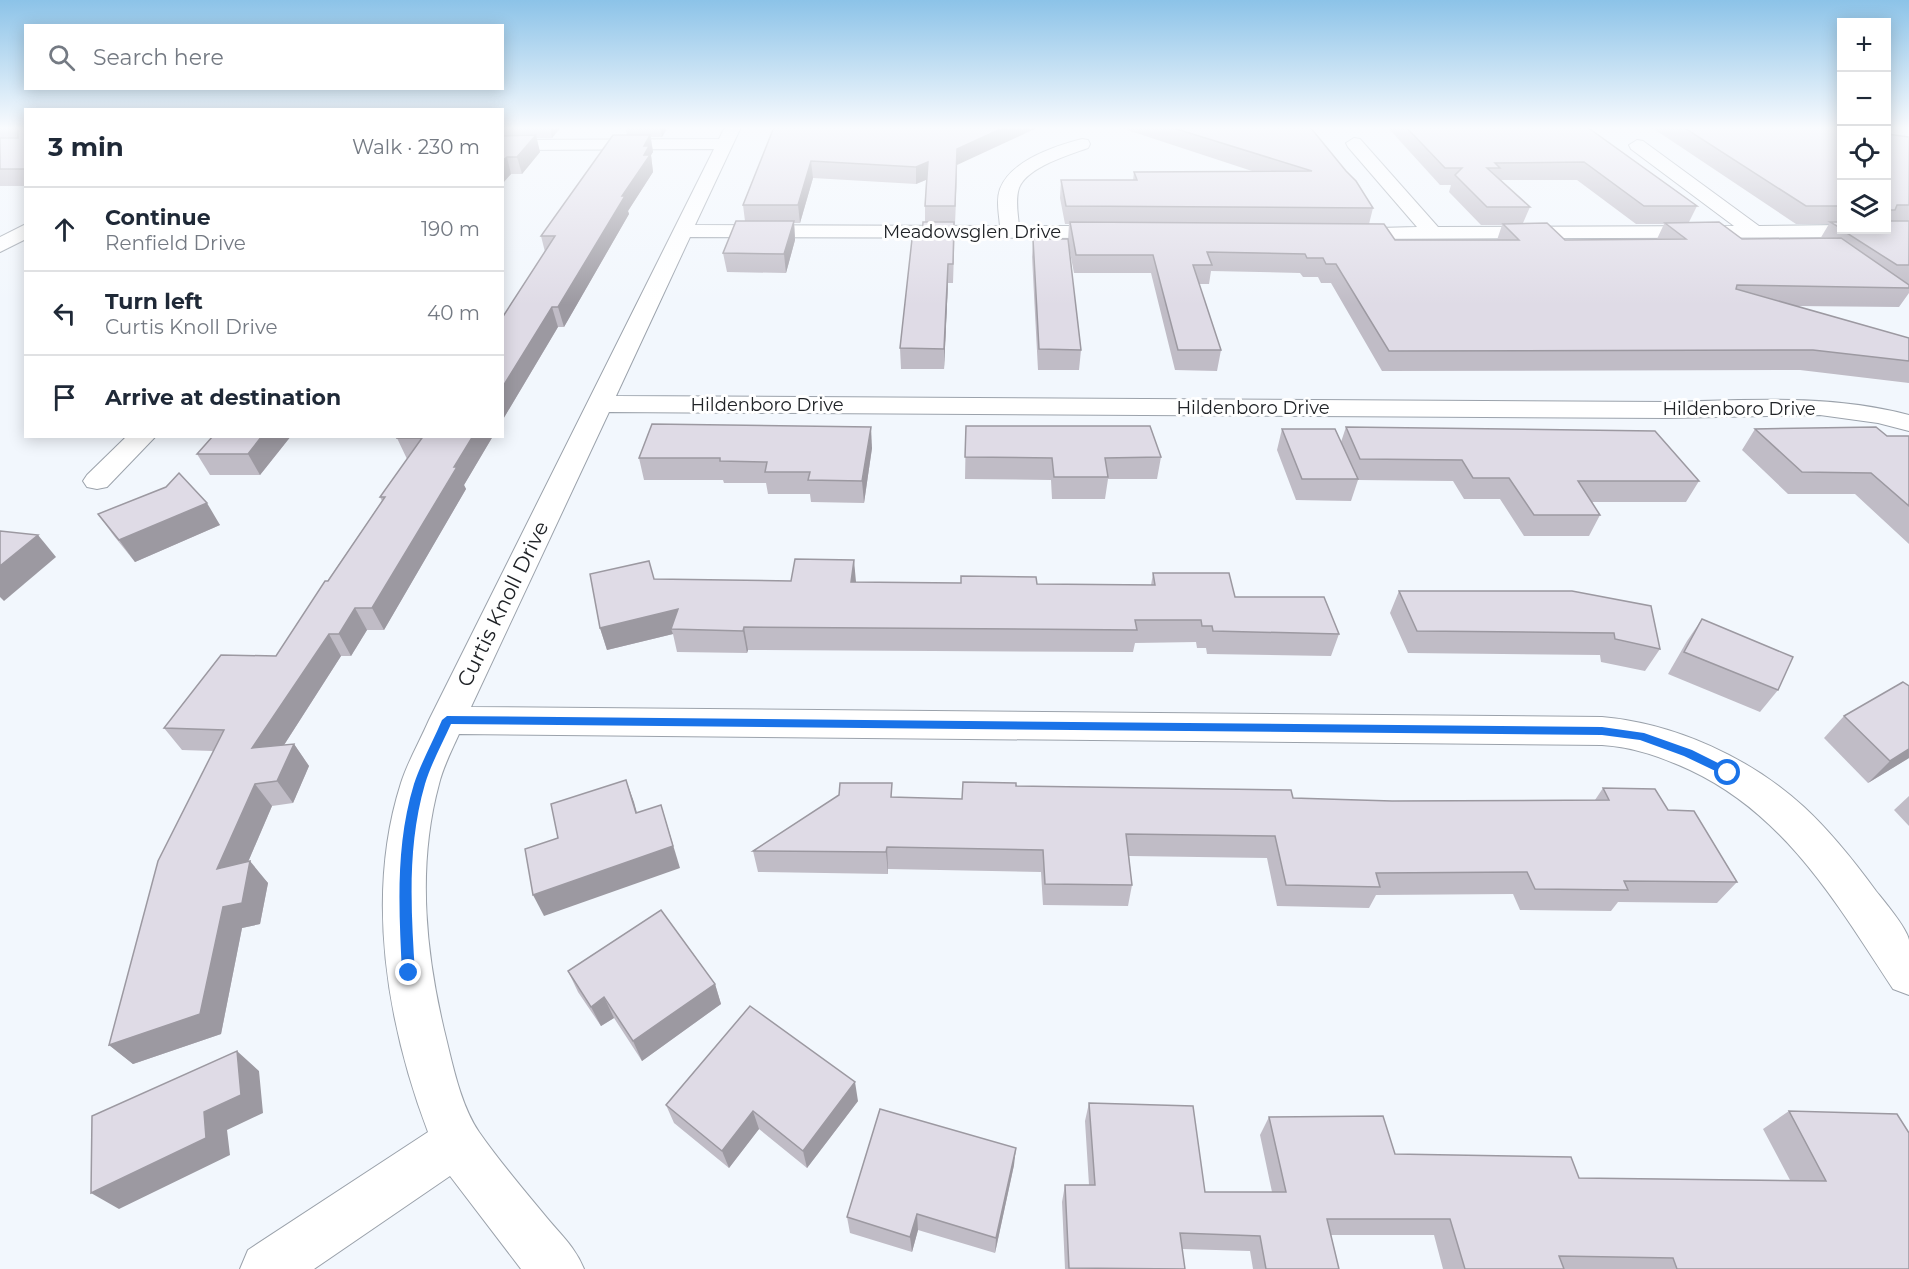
<!DOCTYPE html>
<meta charset="utf-8">
<style>
:root{--surface:#fff;--page:#f6f6f7;--text:#1f2937;--muted:#747a83;--line:#e0e1e3}
body{margin:0;font-family:Montserrat,sans-serif;background:var(--page);color:var(--text)}
.controls{position:absolute;right:18px;top:18px;display:grid;overflow:hidden;border-radius:0px;box-shadow:0 3px 15px #0003}
.controls button{width:54px;height:54px;display:grid;place-items:center;padding:0;border:0;border-bottom:2px solid var(--line);background:var(--surface);color:var(--text);font:30px sans-serif}
.stop{position:absolute;width:18px;height:18px;margin:-14px;border:4px solid #1a73e8;border-radius:50%;background:#fff}
.stop.end{background:#1a73e8;border-color:#fff;box-shadow:0 2px 6px #0008}
.list{margin:0;padding:0;list-style:none}
h2{display:flex;justify-content:space-between;align-items:center;height:78px;margin:0;padding:0 24px;font-size:26px}
h2 small{font-size:20px;font-weight:400;color:var(--muted)}
.list li{display:grid;grid-template-columns:39px 1fr auto;gap:18px;align-items:center;box-sizing:border-box;height:84px;padding:0 24px;border-top:2px solid var(--line)}
.list b{display:block;font-size:22px;white-space:nowrap}
.list p{margin:0;font-size:20px;white-space:nowrap;color:var(--muted)}
.list em{font-size:20px;font-style:normal;color:var(--muted)}
.icon{flex:none;width:33px;height:33px;fill:none;stroke:currentColor;stroke-width:2;stroke-linecap:round;stroke-linejoin:round}
.map{position:relative;flex:none;width:1909px;height:1269px;overflow:hidden}
.search{position:absolute;background:var(--surface);box-shadow:0 3px 15px #0003;left:24px;top:24px;width:480px;height:66px;display:flex;align-items:center;gap:15px;box-sizing:border-box;padding:0 21px;border-radius:0px;color:var(--muted);font-size:22px}
.panel{position:absolute;background:var(--surface);box-shadow:0 3px 15px #0003;left:24px;top:108px;width:480px;height:330px;border-radius:0px}
.map>svg:first-child{display:block}
</style>
<div class="map">
<svg width="1909" height="1269" viewBox="0 0 1909 1269">
<rect width="100%" height="100%" fill="#f2f7fd"/>
<g fill="none" stroke-linecap="round" stroke-linejoin="round">
<defs>
<g id="minor">
<path d="M 725,127 L 741,127 L 695,225 L 1000,226 C 999,214 996,200 1000,189 C 1011,160 1055,146 1082,139 L 1088,140 L 1090,144 L 1088,148 C 1069,155 1027,167 1019,188 C 1015,200 1018,214 1019,226 L 1114,226 L 1121,228 L 1124,232 L 1121,236 L 1114,238 L 690,237 L 616,396 L 1668,402 C 1749,400 1829,394 1909,415 L 1909,431 L 1878,423 L 1820,415 L 1668,418 L 609,412 L 471,707 L 1602,717 C 1674,723 1751,758 1804,807 C 1831,832 1854,861 1876,891 C 1884,901 1907,928 1909,940 C 1909,957 1909,977 1909,995 L 1893,989 C 1837,904 1786,815 1690,770 C 1661,757 1634,747 1602,745 L 459,734 C 452,750 443,767 439,784 C 416,869 426,958 447,1042 C 454,1071 462,1107 479,1132 C 499,1161 524,1190 547,1218 C 562,1236 575,1247 584,1269 L 521,1269 L 450,1176 L 314,1269 L 240,1269 L 248,1250 L 428,1132 C 387,1024 365,895 401,783 C 408,761 420,741 429,720 L 714,149 L 502,150 L 502,140 L 719,139 Z"/>
<path d="M 1354,138 L 1360,139 L 1438,227 L 1734,226 L 1631,149 L 1629,145 L 1637,140 L 1643,141 L 1759,226 L 1842,225 L 1842,230 L 1886,230 L 1886,225 L 1909,225 L 1909,237 L 1345,239 L 1338,237 L 1335,233 L 1338,229 L 1417,227 L 1348,147 L 1346,143 Z"/>
<path d="M 26,224 L 26,239 L 0,252 L 0,237 Z"/>
<path d="M 127,436 L 156,436 L 107,487 L 97,489 L 87,487 L 83,481 L 87,475 Z"/>
</g>
</defs>
<use href="#minor" stroke="#9ba2ab" stroke-width="2"/>
<use href="#minor" fill="#fff" fill-rule="evenodd"/>
</g>
<g fill="#c0bcc6" fill-rule="evenodd">
<rect x="0" y="127" width="26" height="59"/>
<path d="M 502,127 L 561,127 L 552,138 L 536,138 L 540,152 L 522,174 L 511,174 L 502,184 Z"/>
<path d="M 625,127 L 668,127 L 662,137 L 651,137 L 653,152 L 651,155 L 653,172 L 628,211 L 629,214 L 564,327 L 558,327 L 502,421 L 502,318 L 545,252 L 541,236 L 627,135 Z"/>
<path d="M 774,127 L 957,165 L 953,283 L 948,283 L 944,369 L 901,369 L 900,348 L 925,222 L 925,206 L 926,180 L 916,184 L 813,178 L 800,223 L 794,223 L 795,240 L 786,273 L 727,272 L 723,253 L 745,221 L 743,205 Z"/>
<path d="M 1118,127 L 1310,127 L 1373,208 L 1369,224 L 1395,240 L 1497,240 L 1502,225 L 1481,225 L 1449,192 L 1451,185 L 1440,185 L 1390,130 L 1390,127 L 1587,127 L 1697,206 L 1689,222 L 1742,239 L 1820,239 L 1829,224 L 1796,224 L 1651,127 L 1842,127 L 1842,230 L 1887,230 L 1887,134 L 1909,137 L 1909,284 L 1907,284 L 1909,285 L 1909,293 L 1899,307 L 1795,306 L 1909,338 L 1909,383 L 1800,370 L 1382,371 L 1331,283 L 1321,283 L 1318,277 L 1303,277 L 1300,273 L 1211,271 L 1209,284 L 1199,284 L 1221,350 L 1217,371 L 1175,370 L 1151,273 L 1074,273 L 1068,242 L 1081,350 L 1079,370 L 1038,370 L 1032,257 L 1033,239 L 1068,240 L 1069,224 L 1065,224 L 1060,198 L 1061,180 L 1133,180 L 1134,172 L 1255,172 ZM 1500,180 L 1577,180 L 1636,224 L 1664,224 L 1657,239 L 1565,240 L 1523,223 L 1530,207 Z"/>
<path d="M 966,426 L 1161,457 L 1157,479 L 1108,479 L 1105,499 L 1052,499 L 1051,480 L 965,479 Z"/>
<path d="M 1346,427 L 1699,481 L 1686,502 L 1592,502 L 1600,515 L 1589,536 L 1524,536 L 1500,499 L 1464,499 L 1453,481 L 1358,480 L 1351,501 L 1296,500 L 1277,450 L 1282,429 L 1341,442 Z"/>
<path d="M 1755,429 L 1887,436 L 1909,436 L 1909,544 L 1855,494 L 1788,494 L 1742,450 Z"/>
<path d="M 291,436 L 260,475 L 210,475 L 197,454 Z"/>
<path d="M 493,436 L 464,485 L 466,489 L 384,630 L 367,630 L 351,656 L 341,656 L 284,745 L 294,744 L 309,766 L 293,803 L 272,806 L 248,862 L 268,883 L 260,924 L 242,928 L 221,1034 L 133,1064 L 109,1045 L 213,751 L 182,750 L 164,728 L 276,656 L 382,501 L 380,497 L 407,459 L 397,438 Z"/>
<path d="M 872,448 L 864,503 L 811,502 L 810,494 L 768,494 L 766,483 L 724,483 L 723,480 L 644,480 L 639,458 Z"/>
<path d="M 166,487 L 220,525 L 135,562 L 114,536 L 98,514 Z"/>
<path d="M 1153,573 L 1235,597 L 1339,634 L 1331,656 L 1207,654 L 1206,648 L 1197,648 L 1196,642 L 1135,643 L 1133,652 L 748,650 L 747,653 L 677,652 L 673,634 L 607,650 L 600,628 L 654,579 L 856,582 L 1151,585 Z"/>
<path d="M 1399,591 L 1572,591 L 1660,649 L 1645,671 L 1601,662 L 1600,655 L 1408,653 L 1390,613 Z"/>
<path d="M 1702,619 L 1778,690 L 1760,712 L 1668,674 L 1687,641 Z"/>
<path d="M 1909,686 L 1909,758 L 1868,783 L 1824,738 L 1844,716 Z"/>
<path d="M 1016,786 L 1293,798 L 1392,801 L 1595,800 L 1603,788 L 1668,810 L 1737,882 L 1717,903 L 1618,902 L 1611,911 L 1520,910 L 1513,894 L 1376,895 L 1369,908 L 1277,906 L 1267,858 L 1129,856 L 1132,885 L 1128,906 L 1043,905 L 1041,872 L 888,869 L 888,874 L 758,872 L 753,851 L 893,797 L 962,799 Z"/>
<path d="M 1909,796 L 1909,826 L 1894,810 Z"/>
<path d="M 568,971 L 715,984 L 721,1004 L 642,1061 L 614,1018 L 601,1026 L 578,992 Z"/>
<path d="M 858,1101 L 807,1168 L 759,1129 L 729,1168 L 674,1123 L 666,1105 Z"/>
<path d="M 1089,1103 L 1205,1192 L 1272,1192 L 1260,1135 L 1269,1117 L 1395,1154 L 1579,1178 L 1790,1180 L 1763,1129 L 1789,1111 L 1909,1269 L 1443,1269 L 1434,1235 L 1331,1235 L 1339,1269 L 1253,1269 L 1250,1251 L 1182,1249 L 1185,1269 L 1065,1269 L 1062,1202 L 1065,1185 L 1089,1185 L 1085,1121 Z"/>
<path d="M 1014,1165 L 995,1253 L 918,1230 L 912,1252 L 850,1233 L 847,1217 Z"/>
</g>
<g fill="#9c99a1">
<path d="M 550,127 L 561,127 L 552,138 Z"/>
<path d="M 660,127 L 668,127 L 662,137 Z"/>
<path d="M 1005,127 L 1039,127 L 957,165 L 955,224 L 957,149 Z"/>
<path d="M 536,135 L 540,152 L 522,174 L 517,157 Z"/>
<path d="M 650,135 L 653,152 L 651,155 L 653,172 L 628,211 L 629,214 L 564,327 L 558,307 L 622,196 L 644,146 Z"/>
<path d="M 507,157 L 511,174 L 502,184 L 502,161 Z"/>
<path d="M 811,161 L 813,178 L 800,223 L 798,205 Z"/>
<path d="M 928,162 L 928,179 L 916,184 L 916,167 Z"/>
<path d="M 794,221 L 795,240 L 786,273 L 784,254 Z"/>
<path d="M 948,264 L 948,283 L 944,369 L 944,349 Z"/>
<path d="M 552,307 L 558,327 L 502,421 L 502,388 Z"/>
<path d="M 871,427 L 872,448 L 864,503 L 862,481 Z"/>
<path d="M 262,436 L 291,436 L 260,475 L 248,454 Z"/>
<path d="M 473,436 L 493,436 L 464,485 L 466,489 L 384,630 L 372,608 L 454,467 Z"/>
<path d="M 207,503 L 220,525 L 135,562 L 119,540 Z"/>
<path d="M 38,535 L 56,557 L 4,601 L 0,597 L 0,566 Z"/>
<path d="M 854,560 L 856,582 L 851,582 Z"/>
<path d="M 355,608 L 367,630 L 351,656 L 339,634 Z"/>
<path d="M 678,609 L 671,629 L 673,634 L 607,650 L 600,628 Z"/>
<path d="M 744,627 L 748,650 L 747,653 L 743,631 Z"/>
<path d="M 329,634 L 341,656 L 268,770 L 252,748 Z"/>
<path d="M 294,744 L 309,766 L 293,803 L 277,781 Z"/>
<path d="M 1909,749 L 1909,758 L 1868,783 L 1890,761 Z"/>
<path d="M 626,780 L 634,802 L 643,835 L 636,813 Z"/>
<path d="M 255,784 L 272,806 L 236,890 L 217,869 Z"/>
<path d="M 661,805 L 680,868 L 544,916 L 533,895 Z"/>
<path d="M 887,847 L 888,869 L 888,874 L 886,852 Z"/>
<path d="M 250,861 L 268,883 L 260,924 L 242,928 L 221,1034 L 133,1064 L 109,1045 Z"/>
<path d="M 715,984 L 721,1004 L 642,1061 L 633,1041 Z"/>
<path d="M 604,997 L 614,1018 L 601,1026 L 591,1007 Z"/>
<path d="M 237,1051 L 259,1071 L 263,1113 L 227,1130 L 230,1155 L 119,1209 L 91,1193 L 204,1112 Z"/>
<path d="M 855,1082 L 858,1101 L 807,1168 L 803,1151 Z"/>
<path d="M 753,1111 L 759,1129 L 729,1168 L 722,1151 Z"/>
<path d="M 1016,1148 L 1014,1165 L 995,1253 L 996,1238 Z"/>
<path d="M 917,1214 L 918,1230 L 912,1252 L 910,1237 Z"/>
</g>
<g fill="#dfdbe6" stroke="#9c99a1" stroke-width="1.5">
<path d="M 18,127 L 26,127 L 26,169 L 0,169 L 0,138 L 18,138 Z"/>
<path d="M 774,127 L 1005,127 L 957,149 L 955,206 L 925,206 L 928,162 L 916,167 L 811,161 L 798,205 L 743,205 Z"/>
<path d="M 1170,127 L 1310,127 L 1346,171 L 1356,181 L 1373,208 L 1066,206 L 1061,180 L 1137,180 L 1134,172 L 1312,171 Z"/>
<path d="M 1406,127 L 1587,127 L 1697,206 L 1644,206 L 1584,162 L 1495,163 L 1500,168 L 1487,168 L 1530,207 L 1487,207 L 1455,175 L 1462,168 L 1445,168 Z"/>
<path d="M 1683,127 L 1842,127 L 1842,206 L 1806,206 Z"/>
<path d="M 1887,134 L 1909,137 L 1909,205 L 1897,205 L 1895,210 L 1887,210 Z"/>
<path d="M 536,135 L 517,157 L 507,157 L 502,161 L 502,136 Z"/>
<path d="M 613,135 L 650,135 L 644,146 L 649,146 L 644,155 L 650,155 L 622,196 L 625,196 L 558,307 L 552,307 L 502,388 L 502,318 L 555,236 L 541,236 Z"/>
<path d="M 736,221 L 794,221 L 784,254 L 723,253 Z"/>
<path d="M 1887,221 L 1909,221 L 1909,265 L 1897,265 L 1842,230 L 1887,230 Z"/>
<path d="M 923,222 L 954,222 L 953,264 L 948,264 L 944,349 L 900,348 L 912,239 L 922,239 Z"/>
<path d="M 1070,222 L 1384,224 L 1395,240 L 1519,240 L 1503,224 L 1547,223 L 1565,240 L 1686,239 L 1665,223 L 1719,222 L 1742,239 L 1841,238 L 1909,285 L 1909,288 L 1737,285 L 1736,289 L 1909,338 L 1909,361 L 1813,350 L 1389,351 L 1336,264 L 1326,264 L 1323,258 L 1307,258 L 1305,254 L 1207,252 L 1212,265 L 1193,265 L 1221,350 L 1178,350 L 1153,255 L 1076,255 Z"/>
<path d="M 1830,222 L 1842,222 L 1842,229 Z"/>
<path d="M 1033,239 L 1068,239 L 1081,350 L 1039,349 Z"/>
<path d="M 652,424 L 871,427 L 862,481 L 808,480 L 810,472 L 765,472 L 767,462 L 720,461 L 720,458 L 639,458 Z"/>
<path d="M 966,426 L 1150,426 L 1161,457 L 1105,458 L 1108,477 L 1054,477 L 1052,458 L 965,457 Z"/>
<path d="M 1346,427 L 1655,431 L 1699,481 L 1578,481 L 1600,515 L 1534,515 L 1509,478 L 1473,478 L 1462,460 L 1360,459 Z"/>
<path d="M 1876,427 L 1887,436 L 1909,436 L 1909,506 L 1871,473 L 1802,472 L 1755,429 Z"/>
<path d="M 1282,429 L 1335,429 L 1358,479 L 1302,479 Z"/>
<path d="M 213,436 L 262,436 L 248,454 L 197,454 Z"/>
<path d="M 398,436 L 473,436 L 454,467 L 457,467 L 372,608 L 355,608 L 339,634 L 329,634 L 252,748 L 294,744 L 277,781 L 255,784 L 217,869 L 250,861 L 242,903 L 223,907 L 200,1014 L 109,1045 L 158,861 L 224,730 L 164,728 L 221,655 L 276,656 L 325,581 L 328,581 L 385,497 L 380,497 L 422,438 L 397,438 Z"/>
<path d="M 179,473 L 207,503 L 119,540 L 98,514 L 166,487 Z"/>
<path d="M 0,531 L 38,535 L 0,566 Z"/>
<path d="M 795,559 L 854,560 L 851,582 L 961,583 L 961,576 L 1036,577 L 1037,584 L 1155,585 L 1153,573 L 1229,573 L 1235,597 L 1324,597 L 1339,634 L 1213,631 L 1212,626 L 1202,626 L 1201,620 L 1135,620 L 1137,630 L 744,627 L 743,631 L 671,629 L 678,609 L 600,628 L 590,574 L 649,561 L 654,579 L 791,581 Z"/>
<path d="M 1399,591 L 1572,591 L 1651,606 L 1660,649 L 1615,639 L 1614,633 L 1417,631 Z"/>
<path d="M 1702,619 L 1793,657 L 1778,690 L 1684,652 Z"/>
<path d="M 1903,682 L 1909,686 L 1909,749 L 1890,761 L 1844,716 Z"/>
<path d="M 626,780 L 636,813 L 661,805 L 673,846 L 533,895 L 525,849 L 558,838 L 551,804 Z"/>
<path d="M 963,782 L 1016,783 L 1016,786 L 1291,790 L 1293,798 L 1392,801 L 1609,800 L 1603,788 L 1655,789 L 1668,810 L 1694,811 L 1737,882 L 1624,881 L 1628,890 L 1535,889 L 1527,872 L 1376,873 L 1380,887 L 1286,885 L 1275,836 L 1126,834 L 1132,885 L 1045,884 L 1043,850 L 887,847 L 886,852 L 753,851 L 839,795 L 840,783 L 892,783 L 891,797 L 962,799 Z"/>
<path d="M 661,910 L 715,984 L 633,1041 L 604,997 L 591,1007 L 568,971 Z"/>
<path d="M 750,1006 L 855,1082 L 803,1151 L 753,1111 L 722,1151 L 666,1105 Z"/>
<path d="M 237,1051 L 241,1095 L 204,1112 L 206,1138 L 91,1193 L 92,1116 Z"/>
<path d="M 1089,1103 L 1193,1106 L 1205,1192 L 1286,1192 L 1269,1117 L 1383,1116 L 1395,1154 L 1571,1157 L 1579,1178 L 1826,1181 L 1789,1111 L 1897,1114 L 1909,1133 L 1909,1269 L 1677,1269 L 1673,1258 L 1559,1256 L 1564,1269 L 1465,1269 L 1450,1219 L 1327,1219 L 1339,1269 L 1266,1269 L 1260,1236 L 1180,1233 L 1185,1269 L 1069,1268 L 1065,1185 L 1095,1185 Z"/>
<path d="M 880,1109 L 1016,1148 L 996,1238 L 917,1214 L 910,1237 L 847,1217 Z"/>
</g>
<linearGradient id="sky" x2="0" y2="1"><stop stop-color="#8cc3e8"/><stop offset="0.42" stop-color="#f9fbfe"/><stop offset="1" stop-color="#f9fbfe" stop-opacity="0"/></linearGradient>
<rect width="1909" height="305" fill="url(#sky)"/>
<path fill="#1a73e8" d="M 447,716 L 1602,727 L 1644,733 L 1692,750 L 1732,770 L 1734,773 L 1728,777 L 1684,756 L 1640,740 L 1602,735 L 451,724 C 442,744 431,764 425,784 C 407,846 411,910 415,973 L 414,977 L 409,979 L 404,977 L 402,973 C 399,910 395,846 414,784 C 421,763 433,741 442,720 Z"/>
<g text-anchor="middle" stroke-width="6" stroke-linejoin="round" paint-order="stroke">
<g font-size="18" fill="#202327" stroke="#fff">
<text x="972" y="238">Meadowsglen Drive</text>
<text x="767" y="411">Hildenboro Drive</text>
<text x="1253" y="414">Hildenboro Drive</text>
<text x="1739" y="415">Hildenboro Drive</text>
</g>
<g font-size="21" fill="#202327" stroke="#fff">
<text transform="translate(503 604) rotate(-64)" y="7">Curtis Knoll Drive</text>
</g>
</g>
</svg>
<div class="controls">
<button>+</button>
<button>−</button>
<button><svg class="icon" aria-label="locate" viewBox="0 0 24 24"><circle cx="12" cy="12" r="6"/><path d="M12 2v4M12 18v4M2 12h4M18 12h4"/></svg></button>
<button><svg class="icon" aria-label="layers" viewBox="0 0 24 24"><path d="M12 4l9 5-9 5-9-5zM3 14l9 5 9-5"/></svg></button>
</div>
<div class="stop" style="left:1728px;top:773px"></div>
<div class="stop end" style="left:409px;top:973px"></div>
<div class="search"><svg class="icon" aria-label="search" viewBox="0 0 24 24"><circle cx="10" cy="10" r="6"/><path d="M15 15l6 6"/></svg>Search here</div>
<section class="panel">
<h2>3 min<small>Walk · 230 m</small></h2>
<ul class="list">
<li><svg class="icon" aria-label="ahead" viewBox="0 0 24 24"><path d="M12 20V5M6 11l6-6 6 6"/></svg><div><b>Continue</b><p>Renfield Drive</p></div><em>190 m</em></li>
<li><svg class="icon" aria-label="left" viewBox="0 0 24 24"><path d="M17 20v-9H6M10 6l-5 5 5 5"/></svg><div><b>Turn left</b><p>Curtis Knoll Drive</p></div><em>40 m</em></li>
<li><svg class="icon" aria-label="arrive" viewBox="0 0 24 24"><path d="M6 21V4h12l-3 4 3 4H6"/></svg><div><b>Arrive at destination</b></div></li>
</ul>
</section>
</div>
